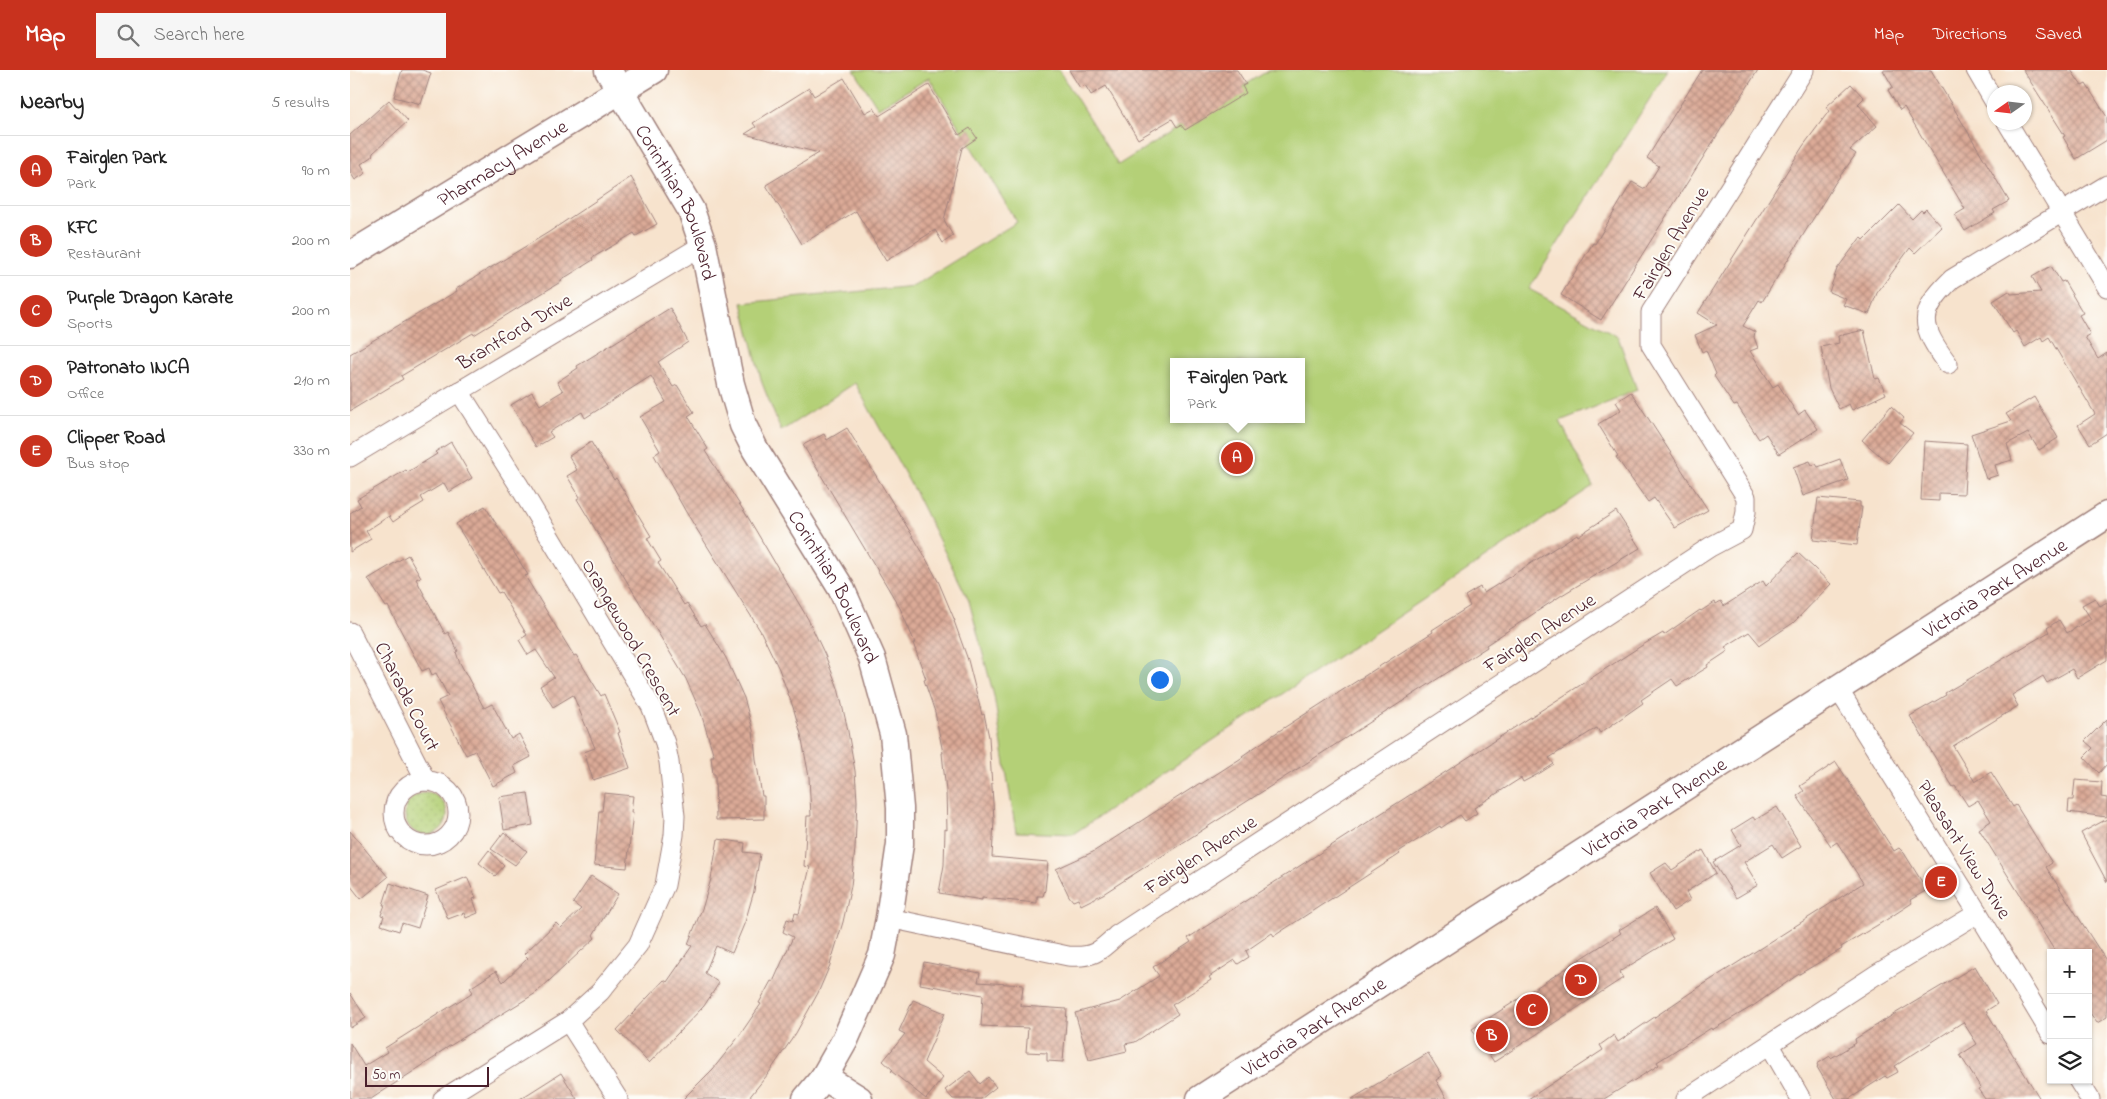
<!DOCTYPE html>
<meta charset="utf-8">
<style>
:root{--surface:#fff;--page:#f6f6f6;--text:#222;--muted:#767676;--line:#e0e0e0;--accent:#c8321e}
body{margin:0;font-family:"Indie Flower",sans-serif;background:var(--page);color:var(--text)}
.controls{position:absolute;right:15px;bottom:15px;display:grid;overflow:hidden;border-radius:0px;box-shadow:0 1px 4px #0004}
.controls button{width:45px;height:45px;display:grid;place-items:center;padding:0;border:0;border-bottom:1px solid var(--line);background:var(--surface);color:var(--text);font:25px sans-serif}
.compass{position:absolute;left:1637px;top:15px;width:45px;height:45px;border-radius:50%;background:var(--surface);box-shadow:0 1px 4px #0004;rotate:256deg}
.scale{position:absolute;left:15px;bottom:12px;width:124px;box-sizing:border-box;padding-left:5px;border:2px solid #4a1f2b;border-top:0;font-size:14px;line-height:18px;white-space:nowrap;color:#4a1f2b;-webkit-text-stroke:4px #fdfcf7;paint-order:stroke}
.you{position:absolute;left:809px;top:609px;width:18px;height:18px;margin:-12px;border:4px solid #fff;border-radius:50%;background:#1a73e8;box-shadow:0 0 0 8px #1a73e833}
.badge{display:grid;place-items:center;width:32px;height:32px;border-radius:50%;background:var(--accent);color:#fff;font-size:16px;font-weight:700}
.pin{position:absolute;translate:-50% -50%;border:2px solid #fff;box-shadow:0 1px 5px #0006}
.popup{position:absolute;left:820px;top:288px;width:135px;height:65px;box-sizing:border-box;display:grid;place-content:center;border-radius:0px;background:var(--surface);filter:drop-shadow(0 1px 4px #0005);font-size:16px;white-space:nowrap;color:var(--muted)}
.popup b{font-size:19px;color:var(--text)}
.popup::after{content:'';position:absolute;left:50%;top:100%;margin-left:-10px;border:10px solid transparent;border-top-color:var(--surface)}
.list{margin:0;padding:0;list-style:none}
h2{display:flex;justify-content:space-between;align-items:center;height:65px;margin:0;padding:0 20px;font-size:21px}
h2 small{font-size:16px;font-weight:400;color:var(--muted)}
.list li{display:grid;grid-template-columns:32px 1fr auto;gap:15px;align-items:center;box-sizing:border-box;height:70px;padding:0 20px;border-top:1px solid var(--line)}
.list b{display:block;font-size:19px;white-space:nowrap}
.list p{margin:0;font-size:16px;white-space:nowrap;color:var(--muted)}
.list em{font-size:16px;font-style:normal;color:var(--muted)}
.icon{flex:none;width:28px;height:28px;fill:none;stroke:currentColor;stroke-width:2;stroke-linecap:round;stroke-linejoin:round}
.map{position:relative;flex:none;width:1757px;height:1029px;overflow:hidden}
header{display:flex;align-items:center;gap:30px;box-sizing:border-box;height:70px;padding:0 25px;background:var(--accent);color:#fff}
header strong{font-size:24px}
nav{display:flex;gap:28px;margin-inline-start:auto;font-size:18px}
.search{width:350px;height:45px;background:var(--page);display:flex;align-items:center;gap:12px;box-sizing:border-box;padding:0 18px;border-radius:0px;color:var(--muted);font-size:19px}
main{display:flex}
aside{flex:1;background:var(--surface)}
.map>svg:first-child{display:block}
</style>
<header>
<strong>Map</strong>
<div class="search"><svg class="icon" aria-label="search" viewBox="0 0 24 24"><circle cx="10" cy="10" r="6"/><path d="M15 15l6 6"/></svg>Search here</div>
<nav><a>Map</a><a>Directions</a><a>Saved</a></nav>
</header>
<main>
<aside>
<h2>Nearby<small>5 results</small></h2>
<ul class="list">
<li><span class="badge">A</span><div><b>Fairglen Park</b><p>Park</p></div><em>90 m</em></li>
<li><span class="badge">B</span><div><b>KFC</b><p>Restaurant</p></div><em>200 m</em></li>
<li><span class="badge">C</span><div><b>Purple Dragon Karate</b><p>Sports</p></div><em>200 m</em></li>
<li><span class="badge">D</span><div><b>Patronato INCA</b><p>Office</p></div><em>210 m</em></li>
<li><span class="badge">E</span><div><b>Clipper Road</b><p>Bus stop</p></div><em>330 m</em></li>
</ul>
</aside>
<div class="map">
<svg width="1757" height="1029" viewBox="0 0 1757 1029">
<defs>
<pattern id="grass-dots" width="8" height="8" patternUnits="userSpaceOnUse" patternTransform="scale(1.25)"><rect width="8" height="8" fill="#b4d077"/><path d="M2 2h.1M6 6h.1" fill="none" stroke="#9cb267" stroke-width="1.8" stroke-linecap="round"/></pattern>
<pattern id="building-cross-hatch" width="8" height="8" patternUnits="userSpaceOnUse" patternTransform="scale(1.25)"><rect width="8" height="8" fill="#dbaa97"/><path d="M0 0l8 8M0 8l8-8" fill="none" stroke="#b48a7b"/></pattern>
</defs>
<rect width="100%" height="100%" fill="#fdfcf7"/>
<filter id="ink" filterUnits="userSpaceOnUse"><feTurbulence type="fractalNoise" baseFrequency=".02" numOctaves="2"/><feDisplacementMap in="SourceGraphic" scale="10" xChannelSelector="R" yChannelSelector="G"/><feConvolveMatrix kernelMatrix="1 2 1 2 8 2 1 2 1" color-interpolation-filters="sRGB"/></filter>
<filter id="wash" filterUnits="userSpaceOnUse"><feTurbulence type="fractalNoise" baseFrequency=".0096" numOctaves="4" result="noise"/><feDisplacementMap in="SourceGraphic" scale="20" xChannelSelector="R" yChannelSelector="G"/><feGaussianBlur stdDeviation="1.12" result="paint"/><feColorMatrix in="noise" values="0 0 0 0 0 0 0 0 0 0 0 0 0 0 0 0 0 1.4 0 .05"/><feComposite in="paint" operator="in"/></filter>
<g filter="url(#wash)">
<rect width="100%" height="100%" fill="#f7e3cd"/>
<circle fill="url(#grass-dots)" stroke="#7f7851" cx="76" cy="744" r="21"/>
<path fill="#b4d077" stroke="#7f7851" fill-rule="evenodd" d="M 504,0 L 709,0 L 768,95 L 919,0 L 1318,0 L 1179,219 L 1268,267 L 1287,320 L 1210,351 L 1243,416 L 723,764 L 666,762 L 644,626 L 619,531 L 567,426 L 505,313 L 431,361 L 412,313 L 392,233 L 564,216 L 667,152 L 579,8 L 528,38 ZM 823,292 L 951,292 L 951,349 L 823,349 Z"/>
<g id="blocks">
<g fill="url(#building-cross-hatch)">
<path d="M 52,0 L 72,0 L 81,3 L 71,34 L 44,27 Z"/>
<path d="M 719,0 L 887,0 L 896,14 L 892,16 L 896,23 L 835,60 L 831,55 L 827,57 L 822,49 L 788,69 L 756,16 L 741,25 L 735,15 L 730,18 Z"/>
<path d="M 1352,0 L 1408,0 L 1251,250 L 1211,225 L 1243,173 L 1245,174 L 1282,112 L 1295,119 L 1309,96 L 1297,88 Z"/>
<path d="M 1533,0 L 1581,0 L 1659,131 L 1643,140 L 1645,143 L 1615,161 L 1605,145 L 1615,139 L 1554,37 L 1550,40 L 1538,20 L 1543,17 Z"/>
<path d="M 1673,0 L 1721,0 L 1732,16 L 1736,14 L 1757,47 L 1757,70 L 1726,89 L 1713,67 L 1715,66 Z"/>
<path d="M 494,8 L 515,43 L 524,38 L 529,46 L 579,15 L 609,65 L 620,58 L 627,68 L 612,78 L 594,150 L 603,166 L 593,173 L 585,160 L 536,191 L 506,141 L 452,174 L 416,115 L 469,83 L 395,64 L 406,57 L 403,53 L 459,18 L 464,26 Z"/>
<path d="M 1501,14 L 1514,28 L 1508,34 L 1527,56 L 1500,80 L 1506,84 L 1485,113 L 1412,232 L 1409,230 L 1393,256 L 1405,262 L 1404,267 L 1408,278 L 1400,281 L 1423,317 L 1428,314 L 1448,345 L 1455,340 L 1468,359 L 1429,384 L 1416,364 L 1409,369 L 1387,335 L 1384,336 L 1364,306 L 1366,304 L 1356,280 L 1352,282 L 1345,265 L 1367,255 L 1348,243 L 1453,76 L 1479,41 L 1476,37 Z"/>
<path d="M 39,30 L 58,51 L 23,83 L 22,87 L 11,94 L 16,103 L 5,110 L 0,102 L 0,65 Z"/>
<path d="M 281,107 L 307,154 L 286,166 L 284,163 L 242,188 L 243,190 L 211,210 L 212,211 L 124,265 L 123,263 L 51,306 L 53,309 L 0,341 L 0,284 L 107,221 L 106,219 L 199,162 Z"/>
<path d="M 1549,135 L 1562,149 L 1571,140 L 1573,142 L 1576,139 L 1592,157 L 1565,183 L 1560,178 L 1527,223 L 1519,244 L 1493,235 L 1496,229 L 1479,222 L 1487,199 L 1511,167 L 1514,170 Z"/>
<path d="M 1701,196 L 1711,212 L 1714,211 L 1733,243 L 1729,245 L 1740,264 L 1735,267 L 1748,289 L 1757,283 L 1757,363 L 1740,374 L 1728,355 L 1745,344 L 1699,267 L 1693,271 L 1691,267 L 1675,277 L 1666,261 L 1663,263 L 1643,231 L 1659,221 L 1661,224 L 1691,222 L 1682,207 Z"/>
<path d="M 320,238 L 338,272 L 308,292 L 323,317 L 327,315 L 344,342 L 338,346 L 358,379 L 355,381 L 399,449 L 458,549 L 475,585 L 488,618 L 497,656 L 505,701 L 507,731 L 505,779 L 501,816 L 493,852 L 480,895 L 468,923 L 446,963 L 418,1004 L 398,1029 L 333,1029 L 363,999 L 387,969 L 411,934 L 409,933 L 421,911 L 423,912 L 443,867 L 433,862 L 437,849 L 443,851 L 445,843 L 449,844 L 460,797 L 454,796 L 457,746 L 461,746 L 459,707 L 451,664 L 443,637 L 429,599 L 411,562 L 336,442 L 304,385 L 310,381 L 290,347 L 316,332 L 301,306 L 235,348 L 232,342 L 199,362 L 203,367 L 186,377 L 161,335 L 182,322 L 190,335 L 213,321 L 207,312 L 228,298 L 227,296 Z"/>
<path d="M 1514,260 L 1525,309 L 1529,308 L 1536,324 L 1502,340 L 1499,334 L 1489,339 L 1479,318 L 1471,277 L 1489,273 L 1488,266 Z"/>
<path d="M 1281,322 L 1358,440 L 1325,458 L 1304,428 L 1298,432 L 1266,387 L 1268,386 L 1248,354 L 1271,340 L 1266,332 Z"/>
<path d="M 1684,327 L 1708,368 L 1689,380 L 1678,363 L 1657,374 L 1662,390 L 1645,395 L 1648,405 L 1636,409 L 1621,364 L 1661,351 L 1656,344 Z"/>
<path d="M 1541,336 L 1554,348 L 1550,353 L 1563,363 L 1538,393 L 1512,370 Z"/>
<path d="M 497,358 L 573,483 L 589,513 L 605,551 L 604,551 L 618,590 L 632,645 L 634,644 L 639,667 L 644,750 L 642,787 L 698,792 L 695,820 L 693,826 L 687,826 L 687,833 L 632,828 L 632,830 L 589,823 L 594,795 L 595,759 L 597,760 L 596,721 L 592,683 L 593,683 L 585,642 L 574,610 L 576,609 L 563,573 L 565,573 L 550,538 L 453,375 L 474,364 L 477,370 Z"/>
<path d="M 1574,371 L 1617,374 L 1614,424 L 1589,423 L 1589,431 L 1571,430 Z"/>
<path d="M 101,372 L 122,408 L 99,422 L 94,413 L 71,427 L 74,432 L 56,443 L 43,452 L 39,446 L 16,461 L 21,469 L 0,482 L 0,443 L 11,436 L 7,429 L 56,400 L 58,402 L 87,384 L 85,382 Z"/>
<path d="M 241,372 L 264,410 L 266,408 L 301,466 L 297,468 L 311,491 L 308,493 L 323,517 L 334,535 L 337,533 L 351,556 L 355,554 L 376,588 L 394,628 L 403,660 L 406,689 L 412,726 L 414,726 L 414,749 L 366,750 L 365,704 L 363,704 L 361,686 L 364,686 L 351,643 L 336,609 L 227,429 L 230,427 L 217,406 L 227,400 L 219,386 Z"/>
<path d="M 1490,389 L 1498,410 L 1453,426 L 1443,397 L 1460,391 L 1462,395 L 1466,394 L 1468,397 Z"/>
<path d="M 1468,428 L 1510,432 L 1510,437 L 1512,437 L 1507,475 L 1463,470 Z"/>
<path d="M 135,436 L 178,505 L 175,506 L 224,586 L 226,585 L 251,626 L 254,624 L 270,662 L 268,663 L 280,698 L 243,710 L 234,682 L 245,678 L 223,625 L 203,637 L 190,616 L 204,607 L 186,580 L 178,585 L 169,570 L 177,565 L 151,522 L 148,523 L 106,454 Z"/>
<path d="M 1266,441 L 1290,478 L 1212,525 L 1136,575 L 1137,577 L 753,824 L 731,835 L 728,829 L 723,831 L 719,826 L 706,799 L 743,782 L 850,713 L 851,714 L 893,687 L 892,686 L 929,661 L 1083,562 L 1082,560 L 1120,536 L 1115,526 L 1130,517 L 1134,523 L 1227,464 L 1228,466 Z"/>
<path d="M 1448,483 L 1481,514 L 1443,553 L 1410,575 L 1399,562 L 1375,577 L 1378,581 L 1357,595 L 1358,597 L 1327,616 L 1322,609 L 1291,630 L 1293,633 L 1250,663 L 1247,658 L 1245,659 L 1199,688 L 1204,694 L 1190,703 L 1173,712 L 1171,708 L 1124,738 L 1127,743 L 1115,751 L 1110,745 L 1091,758 L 1090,756 L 1048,782 L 1050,784 L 924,866 L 922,863 L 896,881 L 899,887 L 888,894 L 885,890 L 859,907 L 861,910 L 822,935 L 828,944 L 785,972 L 775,974 L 777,981 L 739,990 L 725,943 L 770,931 L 809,906 L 803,897 L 841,872 L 838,868 L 1291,576 L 1313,563 L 1314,565 L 1350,540 L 1351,541 L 1365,532 L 1366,534 L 1371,531 L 1374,536 L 1413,511 L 1416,516 Z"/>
<path d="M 58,485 L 71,507 L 66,509 L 95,564 L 98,562 L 108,581 L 106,582 L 109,591 L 134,638 L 142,634 L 161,669 L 169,664 L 181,687 L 164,696 L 167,703 L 143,716 L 125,681 L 116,685 L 88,631 L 98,626 L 86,603 L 82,605 L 79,598 L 72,601 L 38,536 L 36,537 L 18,509 Z"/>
<path d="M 1745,528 L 1750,536 L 1757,532 L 1757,590 L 1727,608 L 1722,599 L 1697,613 L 1693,606 L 1662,625 L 1668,636 L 1603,676 L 1625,712 L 1641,702 L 1663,737 L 1666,735 L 1702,793 L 1696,797 L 1757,892 L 1757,947 L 1747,953 L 1738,940 L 1738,883 L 1706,883 L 1629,759 L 1641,751 L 1628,730 L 1618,736 L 1605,716 L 1603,717 L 1560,646 L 1596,625 L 1595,623 L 1699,562 L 1697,558 L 1709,550 L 1717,563 L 1741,549 L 1732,535 Z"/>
<path d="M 1757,649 L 1757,694 L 1749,703 L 1734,687 L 1743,678 L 1735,671 Z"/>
<path d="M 1486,692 L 1544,781 L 1549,778 L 1554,783 L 1577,820 L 1560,830 L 1562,833 L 1536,850 L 1491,877 L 1492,879 L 1446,906 L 1403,936 L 1362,960 L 1361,958 L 1307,992 L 1309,995 L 1254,1029 L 1178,1029 L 1253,980 L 1250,975 L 1264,965 L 1268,972 L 1340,923 L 1513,813 L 1487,772 L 1481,776 L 1447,726 L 1454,721 L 1450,716 Z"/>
<path d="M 1725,710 L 1752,712 L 1751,727 L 1757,728 L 1757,747 L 1718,742 L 1719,730 L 1723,730 Z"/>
<path d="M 178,723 L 183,755 L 154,760 L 149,727 Z"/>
<path d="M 254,723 L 283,726 L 281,742 L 283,742 L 277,798 L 244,795 L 249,741 L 252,741 Z"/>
<path d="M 1427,737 L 1451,776 L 1432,788 L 1423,774 L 1394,792 L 1408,815 L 1386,828 L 1363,792 L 1391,775 L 1382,760 L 1403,747 L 1405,750 Z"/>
<path d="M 1757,749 L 1757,812 L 1731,763 Z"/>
<path d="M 0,761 L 38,807 L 11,829 L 0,815 Z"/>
<path d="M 154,762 L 177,781 L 165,795 L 141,779 Z"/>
<path d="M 368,769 L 395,773 L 394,782 L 410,784 L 404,821 L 395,852 L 382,883 L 366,876 L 355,903 L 369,913 L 354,936 L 299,993 L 267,960 L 314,910 L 317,912 L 342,876 L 338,874 L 353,836 L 361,809 Z"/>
<path d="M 139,780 L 154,796 L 145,806 L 129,793 Z"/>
<path d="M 1353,780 L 1366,803 L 1336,822 L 1340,830 L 1323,841 L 1300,803 L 1316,793 L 1322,800 Z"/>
<path d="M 241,806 L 268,824 L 243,865 L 245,868 L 186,923 L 98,977 L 86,985 L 87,986 L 21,1029 L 0,1029 L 0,973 L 14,996 L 37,982 L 35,978 L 123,922 L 120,918 L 146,901 L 153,912 L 178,888 L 174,884 L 206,853 L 211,858 L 231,839 L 223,833 Z"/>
<path d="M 117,807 L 126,828 L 123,829 L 128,843 L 116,848 L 114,843 L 98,849 L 86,820 Z"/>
<path d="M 40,813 L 78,826 L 68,858 L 52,853 L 49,861 L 31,855 L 34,846 L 31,845 L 35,835 L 33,835 Z"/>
<path d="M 1305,838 L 1323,869 L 1269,902 L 1273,908 L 1144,992 L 1122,959 L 1271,863 L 1269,860 Z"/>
<path d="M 574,892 L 630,903 L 628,912 L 673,915 L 671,936 L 717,939 L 713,992 L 697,991 L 697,983 L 676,982 L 678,958 L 631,956 L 633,925 L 570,914 Z"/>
<path d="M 1625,896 L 1647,934 L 1636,941 L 1690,1029 L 1635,1029 L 1628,1019 L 1631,1018 L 1610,985 L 1627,974 L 1613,952 L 1545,996 L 1548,1002 L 1537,1008 L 1535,1006 L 1499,1029 L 1486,1029 L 1467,997 L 1468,996 L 1467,994 L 1480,986 L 1481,988 L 1506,973 L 1505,969 L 1546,943 Z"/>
<path d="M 0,923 L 16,948 L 0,958 Z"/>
<path d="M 563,930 L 595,943 L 574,992 L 593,1008 L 576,1029 L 541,1001 L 543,1000 L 533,991 L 555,964 L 549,961 Z"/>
<path d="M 1078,983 L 1092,1006 L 1086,1010 L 1097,1029 L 1002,1029 Z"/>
<path d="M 620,1001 L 630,1014 L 638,1007 L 646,1017 L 631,1029 L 603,1029 L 595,1020 Z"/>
<path d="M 211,1003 L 227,1029 L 170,1029 Z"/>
</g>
</g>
</g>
<g filter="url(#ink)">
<use href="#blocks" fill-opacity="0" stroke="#a0817c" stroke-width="1"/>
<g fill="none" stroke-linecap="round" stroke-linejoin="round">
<defs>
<g id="street">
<path d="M 1626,0 L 1644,31"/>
<path d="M 1657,52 L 1757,217"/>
<path d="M 1598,294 C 1570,256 1567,243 1602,209 L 1757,115"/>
<path d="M 0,387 L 353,175"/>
<path d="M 0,562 L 76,711"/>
<path d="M 1488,619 L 1628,843 L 1701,964"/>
<circle cx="76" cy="743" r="32"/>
<path d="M 539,848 L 718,886 C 743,888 749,882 767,865 L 1360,477 L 1392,460 L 1396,442 L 1396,427 L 1301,275 L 1301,242 L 1454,0"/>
<path d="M 218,951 L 268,1029"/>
<path d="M 1420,975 L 1451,1029"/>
<path d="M 1728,1010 L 1740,1029"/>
<path d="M 93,1029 L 218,951 L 250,922 L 288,875 L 315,815 L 324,765 L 325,746 L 319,692 L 315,673 L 301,636 L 168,414 L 109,321"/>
<path d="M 1336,1029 L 1524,906 L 1628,843"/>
</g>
<g id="secondary">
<path id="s1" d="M 258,0 L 341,140 L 353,175 L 381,314 L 393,355 L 405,379 L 491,518 L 522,588 L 543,664 L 550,738 L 550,774 L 539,848 L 532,885 L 495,970 L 474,1007 L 456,1029"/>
<path id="s2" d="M 0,185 L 304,0"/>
<path d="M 474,1007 L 509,1029"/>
<path id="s3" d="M 850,1029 L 1757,445"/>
</g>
</defs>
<use href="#street" stroke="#a0817c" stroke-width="21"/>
<use href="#secondary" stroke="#a0817c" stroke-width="29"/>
<use href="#street" stroke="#fff" stroke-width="19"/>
<use href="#secondary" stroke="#fff" stroke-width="26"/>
</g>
</g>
<g text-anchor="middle" stroke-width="4" stroke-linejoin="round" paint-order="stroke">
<g font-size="20" fill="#4a1f2b" stroke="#fdfcf7">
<text dy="7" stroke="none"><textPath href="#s2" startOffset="178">Pharmacy Avenue</textPath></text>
<text dy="7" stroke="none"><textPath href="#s1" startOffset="150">Corinthian Boulevard</textPath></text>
<text transform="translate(1320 173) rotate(-59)" y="7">Fairglen Avenue</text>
<text transform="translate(164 261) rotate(-31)" y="7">Brantford Drive</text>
<text dy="7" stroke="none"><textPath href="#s1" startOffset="570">Corinthian Boulevard</textPath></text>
<text dy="7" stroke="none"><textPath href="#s3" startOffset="945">Victoria Park Avenue</textPath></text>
<text transform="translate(1189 562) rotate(-33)" y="7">Fairglen Avenue</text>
<text transform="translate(282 567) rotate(60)" y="7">Orangewood Crescent</text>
<text transform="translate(58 626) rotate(63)" y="7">Charade Court</text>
<text dy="7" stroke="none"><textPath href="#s3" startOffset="540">Victoria Park Avenue</textPath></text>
<text transform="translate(1615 779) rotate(58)" y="7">Pleasant View Drive</text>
<text transform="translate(850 784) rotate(-33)" y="7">Fairglen Avenue</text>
<text dy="7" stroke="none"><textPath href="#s3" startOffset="135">Victoria Park Avenue</textPath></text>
</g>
</g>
</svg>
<div class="controls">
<button>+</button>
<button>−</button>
<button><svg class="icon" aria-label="layers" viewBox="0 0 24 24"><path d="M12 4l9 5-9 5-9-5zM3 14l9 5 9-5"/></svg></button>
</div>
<svg class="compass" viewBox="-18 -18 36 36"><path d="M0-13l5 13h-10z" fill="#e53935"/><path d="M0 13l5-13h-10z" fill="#767676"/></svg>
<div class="scale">50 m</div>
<div class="you"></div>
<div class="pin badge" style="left:887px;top:388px">A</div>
<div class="popup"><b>Fairglen Park</b>Park</div>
<div class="pin badge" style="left:1142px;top:966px">B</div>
<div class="pin badge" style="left:1182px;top:940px">C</div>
<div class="pin badge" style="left:1231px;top:910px">D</div>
<div class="pin badge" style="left:1591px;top:812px">E</div>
</div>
</main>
